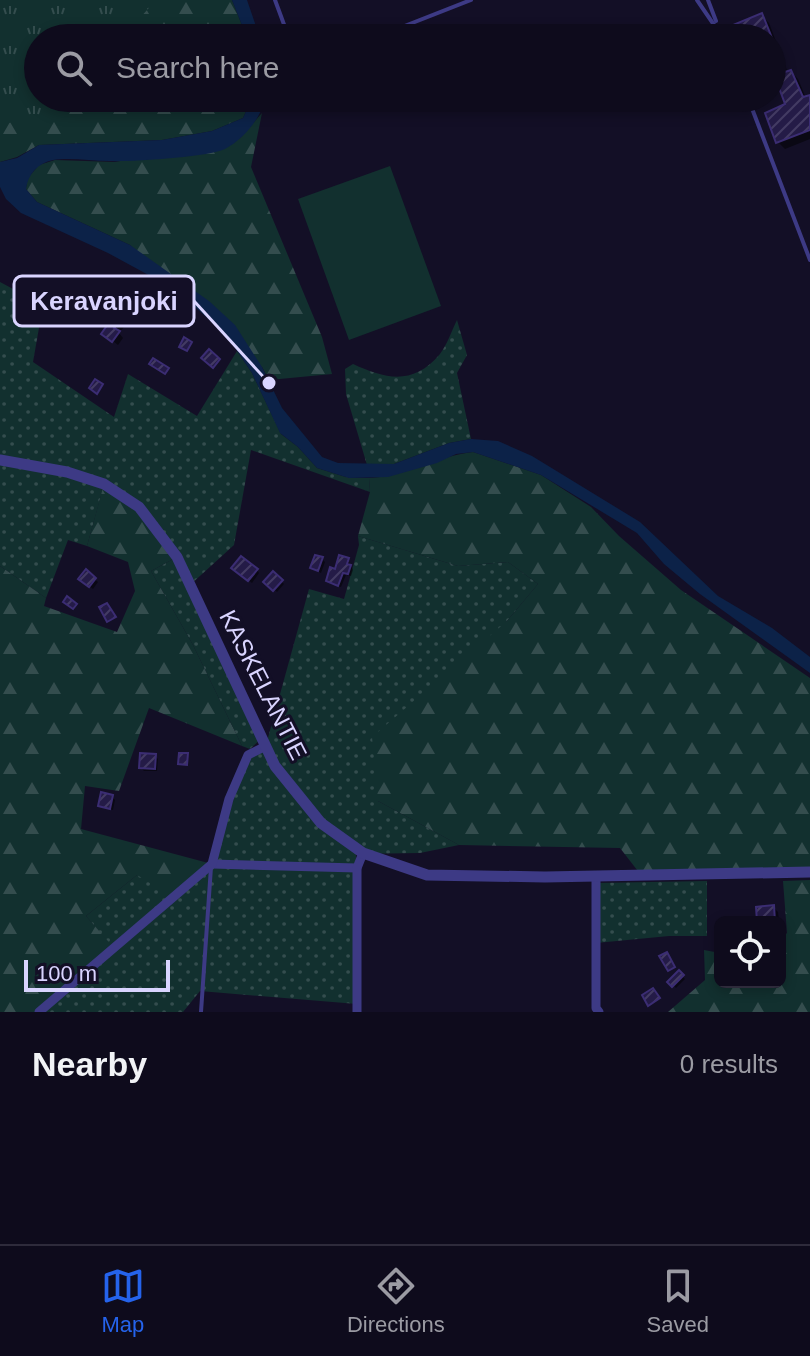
<!DOCTYPE html>
<style>
:root{--surface:#0e0b1c;--page:#1c1929;--text:#f1f3f6;--muted:#9b9ba3;--line:#2e2b3b;--accent:#2563eb}
body{margin:0;font-family:Arial,sans-serif;background:var(--page);color:var(--text)}
.controls{position:absolute;right:24px;bottom:24px;display:grid;overflow:hidden;border-radius:12px;box-shadow:0 4px 12px #0003}
.controls button{width:72px;height:72px;display:grid;place-items:center;padding:0;border:0;border-bottom:2px solid var(--line);background:var(--surface);color:var(--text);font:40px sans-serif}
.scale{position:absolute;left:24px;bottom:20px;width:146px;box-sizing:border-box;padding-left:8px;border:4px solid #d9d4ff;border-top:0;font-size:22px;line-height:28px;white-space:nowrap;color:#d9d4ff;-webkit-text-stroke:6px #130f26;paint-order:stroke}
.list{margin:0;padding:0;list-style:none}
h2{display:flex;justify-content:space-between;align-items:center;height:104px;margin:0;padding:0 32px;font-size:34px}
h2 small{font-size:26px;font-weight:400;color:var(--muted)}
.icon{flex:none;width:44px;height:44px;fill:none;stroke:currentColor;stroke-width:2;stroke-linecap:round;stroke-linejoin:round}
.map{position:relative;flex:none;width:810px;height:1012px;overflow:hidden}
.search{position:absolute;background:var(--surface);box-shadow:0 4px 12px #0003;left:24px;right:24px;top:24px;height:88px;display:flex;align-items:center;gap:20px;box-sizing:border-box;padding:0 28px;border-radius:44px;color:var(--muted);font-size:30px}
.sheet{height:232px;background:var(--surface)}
nav{display:flex;justify-content:space-around;align-items:center;box-sizing:border-box;height:112px;border-top:2px solid var(--line);background:var(--surface);font-size:22px;color:var(--muted)}
nav a{display:grid;justify-items:center;gap:4px}
nav .on{color:var(--accent)}
.map>svg:first-child{display:block}
</style>
<div class="map">
<svg width="810" height="1012" viewBox="0 0 810 1012">
<defs>
<pattern id="grass-dots" width="8" height="8" patternUnits="userSpaceOnUse" patternTransform="scale(2)"><rect width="8" height="8" fill="#12302f"/><path d="M2 2h.1M6 6h.1" fill="none" stroke="#344d4e" stroke-width="1.8" stroke-linecap="round"/></pattern>
<pattern id="forest-firs" width="22" height="20" patternUnits="userSpaceOnUse" patternTransform="scale(2)"><rect width="22" height="20" fill="#12302f"/><path d="M5 1l3.5 6h-7zM16 11l3.5 6h-7z" fill="#344d4e"/></pattern>
<pattern id="park-tufts" width="24" height="20" patternUnits="userSpaceOnUse" patternTransform="scale(2)"><rect width="24" height="20" fill="#12302f"/><path d="M3 7l-1-3M5 7V3M7 7l1-3M15 17l-1-3M17 17v-4M19 17l1-3" fill="none" stroke="#344d4e"/></pattern>
<pattern id="building-hatch" width="6" height="6" patternUnits="userSpaceOnUse" patternTransform="scale(2)"><rect width="6" height="6" fill="#241b47"/><path d="M-1 1l2-2M0 6l6-6M5 7l2-2" fill="none" stroke="#433b63"/></pattern>
</defs>
<rect width="100%" height="100%" fill="#130f26"/>
<g fill="url(#grass-dots)">
<path d="M 0,282 L 43,305 L 33,362 L 114,417 L 128,374 L 197,416 L 237,351 L 252,373 L 281,434 L 298,447 L 317,468 L 349,478 L 369,478 L 370,492 L 251,450 L 234,545 L 190,585 L 262,738 L 250,749 L 242,746 L 193,645 L 151,571 L 177,557 L 104,485 L 87,546 L 68,540 L 46,598 L 0,566 Z"/>
<path d="M 457,320 L 467,355 L 457,373 L 471,439 L 449,443 L 394,464 L 367,465 L 346,394 L 345,369 L 353,364 C 386,379 413,386 440,354 C 447,345 452,330 457,320 Z"/>
<path d="M 358,536 L 458,566 L 508,562 L 538,584 L 507,621 L 378,801 L 459,845 L 420,853 L 356,854 L 357,1004 L 200,991 L 183,1012 L 39,1012 L 113,948 L 86,916 L 137,875 L 212,864 L 248,756 L 266,745 L 309,589 L 344,599 L 359,545 Z"/>
<path d="M 707,881 L 707,936 L 669,936 L 596,943 L 596,883 Z"/>
</g>
<g fill="url(#forest-firs)">
<path d="M 0,0 L 232,0 L 247,38 L 38,38 L 38,98 L 252,98 L 243,118 L 212,131 L 162,140 L 39,145 L 17,157 L 0,162 Z"/>
<path d="M 262,113 L 251,167 L 322,337 L 332,374 L 269,380 L 262,367 L 130,245 L 37,202 L 26,189 L 27,179 L 39,165 L 55,160 L 115,162 L 240,138 Z"/>
<path d="M 473,452 L 541,475 L 591,507 L 619,536 L 681,590 L 810,678 L 810,872 L 641,875 L 620,848 L 459,845 L 378,801 L 372,737 L 507,621 L 538,584 L 508,562 L 458,566 L 358,536 L 370,492 L 369,478 C 407,477 437,456 473,452 Z"/>
<path d="M 104,484 L 139,507 L 177,557 L 151,571 L 193,645 L 242,746 L 149,708 L 119,791 L 85,786 L 81,829 L 212,864 L 173,897 L 137,875 L 86,916 L 114,948 L 39,1012 L 0,1012 L 0,566 L 46,598 L 44,606 L 117,632 L 135,591 L 128,562 L 87,546 Z"/>
<path d="M 810,880 L 810,1012 L 668,1012 L 705,980 L 704,950 L 720,953 L 720,982 L 780,982 L 780,940 L 787,933 L 783,881 Z"/>
</g>
<path fill="url(#park-tufts)" d="M 0,0 L 156,0 L 122,38 L 38,38 L 38,98 L 68,98 L 55,112 L 0,125 Z"/>
<path fill="#12302f" d="M 390,166 L 441,306 L 349,340 L 298,199 Z"/>
<g fill="#0c2248">
<path d="M 232,0 L 247,0 L 260,38 L 247,38 Z"/>
<path d="M 252,98 L 266,98 C 260,119 244,139 225,149 C 210,157 129,162 109,161 C 91,161 70,157 53,160 C 38,163 28,174 26,189 L 37,202 L 130,245 L 209,301 L 235,325 L 262,367 L 282,408 L 322,457 L 338,463 L 394,464 L 449,443 L 471,439 L 498,441 L 532,456 L 640,522 L 718,596 L 772,628 L 810,657 L 810,673 L 700,594 L 664,564 L 637,533 L 541,475 L 473,452 L 456,454 L 437,463 L 388,477 L 349,478 L 317,468 L 298,447 L 280,433 L 252,373 L 227,336 L 194,306 L 154,278 L 108,253 L 21,213 L 6,199 L 0,187 L 0,162 L 17,158 L 39,145 L 162,140 L 212,131 L 243,118 Z"/>
</g>
<g fill="#0007">
<path d="M 762,16 L 769,23 L 788,73 L 791,72 L 798,79 L 806,98 L 810,97 L 810,139 L 785,149 L 778,142 L 788,105 L 780,84 L 772,87 L 772,38 L 740,38 Z"/>
<path d="M 131,295 L 142,305 L 119,333 L 123,338 L 118,345 L 104,334 Z"/>
<path d="M 322,559 L 325,562 L 321,573 L 312,568 Z"/>
<path d="M 348,560 L 353,570 L 351,576 L 346,575 L 341,587 L 331,584 L 328,581 Z"/>
<path d="M 257,570 L 259,573 L 252,583 L 237,571 Z"/>
<path d="M 86,572 L 98,582 L 93,589 L 81,579 Z"/>
<path d="M 273,574 L 284,584 L 277,592 L 266,582 Z"/>
<path d="M 155,756 L 158,759 L 157,771 L 144,771 L 141,768 Z"/>
<path d="M 112,797 L 115,800 L 113,810 L 100,805 Z"/>
<path d="M 773,907 L 778,912 L 779,922 L 759,922 Z"/>
<path d="M 679,973 L 685,979 L 676,988 L 670,982 Z"/>
</g>
<g fill="url(#building-hatch)" stroke="#3b2d73" stroke-width="2">
<path d="M 762,13 L 772,38 L 738,38 L 733,25 Z"/>
<path d="M 772,39 L 785,72 L 791,70 L 803,97 L 810,95 L 810,130 L 776,143 L 765,113 L 785,104 L 775,77 L 772,78 Z"/>
<path d="M 130,293 L 138,299 L 114,328 L 120,331 L 112,342 L 101,334 Z"/>
<path d="M 184,337 L 192,342 L 187,351 L 179,347 Z"/>
<path d="M 209,349 L 220,359 L 213,368 L 201,358 Z"/>
<path d="M 153,358 L 169,368 L 165,374 L 149,364 Z"/>
<path d="M 95,379 L 103,384 L 97,394 L 89,388 Z"/>
<path d="M 315,555 L 323,557 L 318,571 L 310,568 Z"/>
<path d="M 339,555 L 349,558 L 347,564 L 351,565 L 348,574 L 343,573 L 338,586 L 326,581 L 330,567 L 335,569 Z"/>
<path d="M 241,556 L 258,569 L 248,581 L 231,568 Z"/>
<path d="M 86,569 L 96,578 L 89,587 L 78,579 Z"/>
<path d="M 273,571 L 283,580 L 273,591 L 263,582 Z"/>
<path d="M 67,596 L 77,604 L 73,609 L 63,602 Z"/>
<path d="M 107,603 L 116,617 L 107,622 L 99,607 Z"/>
<path d="M 140,753 L 156,754 L 155,769 L 139,768 Z"/>
<path d="M 179,753 L 188,753 L 187,765 L 178,764 Z"/>
<path d="M 101,792 L 113,795 L 110,809 L 98,806 Z"/>
<path d="M 774,905 L 775,922 L 757,922 L 756,907 Z"/>
<path d="M 667,952 L 675,967 L 668,971 L 659,956 Z"/>
<path d="M 679,970 L 684,975 L 672,987 L 667,982 Z"/>
<path d="M 653,988 L 660,998 L 648,1006 L 642,995 Z"/>
</g>
<g fill="none" stroke-linecap="round" stroke-linejoin="round">
<g stroke="#3d3a85" stroke-width="4">
<path d="M 275,0 L 289,38"/>
<path d="M 697,0 L 723,38"/>
<path d="M 708,0 L 716,21"/>
<path d="M 374,38 L 471,0"/>
<path d="M 748,98 L 810,260"/>
<path d="M 201,1012 L 211,867"/>
</g>
<g stroke="#3d3a85" stroke-width="9">
<path d="M 212,864 L 357,868"/>
<path d="M 596,876 L 596,1008 L 599,1012"/>
<path d="M 39,1012 L 212,864 L 229,799 L 248,755 L 266,746"/>
<path d="M 357,1012 L 357,868 L 363,853"/>
</g>
<path stroke="#3d3a85" stroke-width="11" d="M 0,460 L 67,472 L 104,484 L 139,507 L 177,557 L 275,766 L 321,823 L 363,853 L 427,875 L 545,877 L 810,872"/>
</g>
<g text-anchor="middle" stroke-width="6" stroke-linejoin="round" paint-order="stroke">
<g font-size="24" fill="#d9d4ff" stroke="#130f26">
<text transform="translate(263 685) rotate(63)" y="8">KASKELANTIE</text>
</g>
</g>
<path fill="none" stroke="#d9d4ff" stroke-width="3" d="M269 383L194 301"/>
<circle fill="#d9d4ff" stroke="#130f26" stroke-width="3" cx="269" cy="383" r="8"/>
<rect fill="#130f26" stroke="#d9d4ff" stroke-width="3" x="14" y="276" width="180" height="50" rx="8"/>
<g font-size="26" text-anchor="middle" font-weight="bold" fill="#d9d4ff">
<text x="104" y="310">Keravanjoki</text>
</g>
</svg>
<div class="controls">
<button><svg class="icon" aria-label="locate" viewBox="0 0 24 24"><circle cx="12" cy="12" r="6"/><path d="M12 2v4M12 18v4M2 12h4M18 12h4"/></svg></button>
</div>
<div class="scale">100 m</div>
<div class="search"><svg class="icon" aria-label="search" viewBox="0 0 24 24"><circle cx="10" cy="10" r="6"/><path d="M15 15l6 6"/></svg>Search here</div>
</div>
<section class="sheet">
<h2>Nearby<small>0 results</small></h2>
<ul class="list">
</ul>
</section>
<nav>
<a class="on"><svg class="icon" aria-label="map" viewBox="0 0 24 24"><path d="M3 6l6-2 6 2 6-2v14l-6 2-6-2-6 2zM9 4v14M15 6v14"/></svg>Map</a>
<a><svg class="icon" aria-label="directions" viewBox="0 0 24 24"><path d="M12 3l9 9-9 9-9-9zM9 14v-3h6M13 9l2 2-2 2"/></svg>Directions</a>
<a><svg class="icon" aria-label="saved" viewBox="0 0 24 24"><path d="M7 4h10v16l-5-4-5 4z"/></svg>Saved</a>
</nav>
